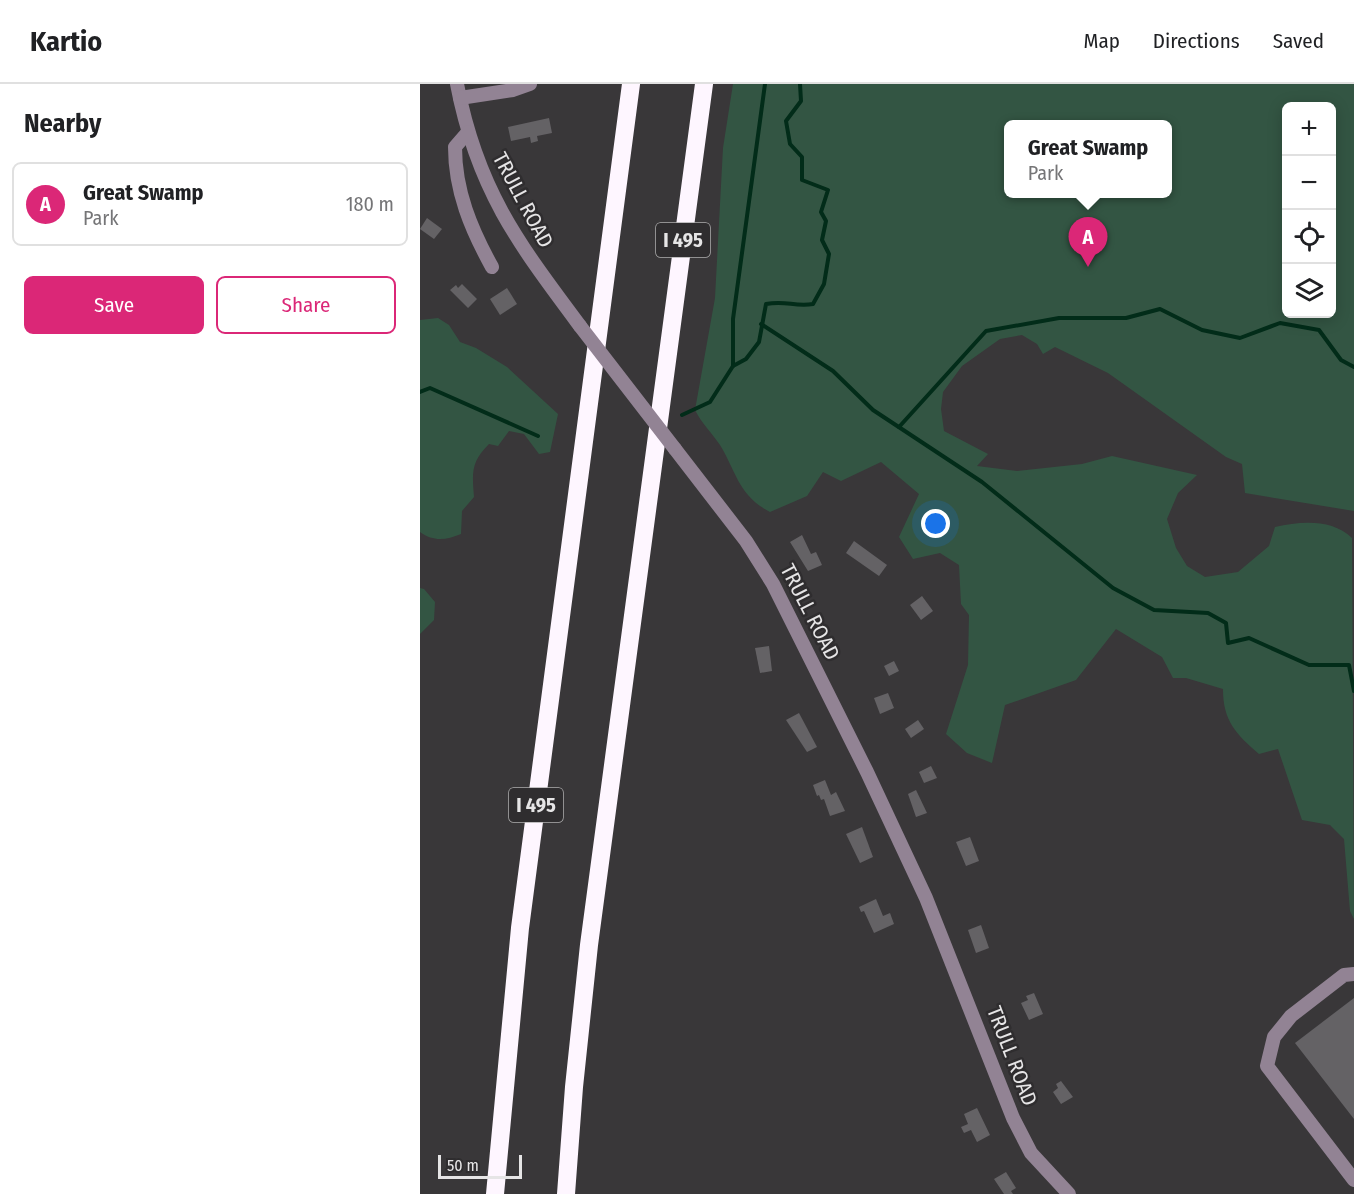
<!DOCTYPE html>
<meta charset="utf-8">
<style>
:root{--surface:#fff;--page:#f2f2f2;--text:#202124;--muted:#757577;--line:#e0e0e0;--accent:#db2777}
body{margin:0;font-family:"Fira Sans Condensed",sans-serif;background:var(--page);color:var(--text)}
.controls{position:absolute;right:18px;top:18px;display:grid;overflow:hidden;border-radius:9px;box-shadow:0 3px 15px #0003}
.controls button{width:54px;height:54px;display:grid;place-items:center;padding:0;border:0;border-bottom:2px solid var(--line);background:var(--surface);color:var(--text);font:30px sans-serif}
.scale{position:absolute;left:18px;bottom:15px;width:84px;box-sizing:border-box;padding-left:6px;border:3px solid #e6e5e6;border-top:0;font-size:16px;line-height:21px;white-space:nowrap;color:#e6e5e6;-webkit-text-stroke:4px #2f2d2f;paint-order:stroke}
.you{position:absolute;left:516px;top:440px;width:21px;height:21px;margin:-15px;border:4px solid #fff;border-radius:50%;background:#1a73e8;box-shadow:0 0 0 9px #1a73e833}
.badge{display:grid;place-items:center;width:39px;height:39px;border-radius:50%;background:var(--accent);color:#fff;font-size:20px;font-weight:700}
.pin{position:absolute;translate:-50% -50px;filter:drop-shadow(0 2px 3px #0008)}
.pin::after{content:'';position:absolute;top:32px;width:21px;height:18px;background:inherit;clip-path:polygon(0 0,100% 0,50% 100%)}
.popup{position:absolute;left:584px;top:36px;width:168px;height:78px;box-sizing:border-box;display:grid;place-content:center;border-radius:9px;background:var(--surface);filter:drop-shadow(0 2px 4px #0005);font-size:20px;white-space:nowrap;color:var(--muted)}
.popup b{font-size:22px;color:var(--text)}
.popup::after{content:'';position:absolute;left:50%;top:100%;margin-left:-12px;border:12px solid transparent;border-top-color:var(--surface)}
.list{margin:0;padding:0;list-style:none}
h2{display:flex;justify-content:space-between;align-items:center;height:78px;margin:0;padding:0 24px;font-size:26px}
h2 small{font-size:20px;font-weight:400;color:var(--muted)}
.list li{display:grid;grid-template-columns:39px 1fr auto;gap:18px;align-items:center;box-sizing:border-box;height:84px;margin:0 12px 12px;padding:0 12px;border:2px solid var(--line);border-radius:9px}
.list b{display:block;font-size:22px;white-space:nowrap}
.list p{margin:0;font-size:20px;white-space:nowrap;color:var(--muted)}
.list em{font-size:20px;font-style:normal;color:var(--muted)}
.actions{display:flex;gap:12px;padding:18px 24px}
.actions a{flex:1;padding:14px 0;border:2px solid var(--accent);border-radius:9px;text-align:center;font-size:21px;color:var(--accent)}
.actions .main{background:var(--accent);color:#fff}
.icon{flex:none;width:33px;height:33px;fill:none;stroke:currentColor;stroke-width:2;stroke-linecap:round;stroke-linejoin:round}
.map{position:relative;flex:none;width:934px;height:1110px;overflow:hidden}
header{display:flex;align-items:center;gap:36px;box-sizing:border-box;height:84px;padding:0 30px;background:var(--surface);border-bottom:2px solid var(--line)}
header strong{font-size:28px}
nav{display:flex;gap:33px;margin-inline-start:auto;font-size:21px}
main{display:flex}
aside{flex:1;background:var(--surface)}
.map>svg:first-child{display:block}
</style>
<header>
<strong>Kartio</strong>
<nav><a>Map</a><a>Directions</a><a>Saved</a></nav>
</header>
<main>
<aside>
<h2>Nearby<small></small></h2>
<ul class="list">
<li><span class="badge">A</span><div><b>Great Swamp</b><p>Park</p></div><em>180 m</em></li>
</ul>
<div class="actions"><a class="main">Save</a><a>Share</a></div>
</aside>
<div class="map">
<svg width="934" height="1110" viewBox="0 0 934 1110">
<rect width="100%" height="100%" fill="#393739"/>
<g fill="#335543" fill-rule="evenodd">
<path d="M 313,0 L 934,0 L 934,427 L 825,409 L 822,380 L 806,373 L 688,289 L 635,263 L 623,270 L 617,260 L 602,251 L 580,255 L 542,282 L 523,308 L 521,325 L 524,347 L 568,370 L 557,382 L 597,387 L 662,380 L 692,372 L 777,391 L 758,409 L 747,435 L 756,464 L 767,482 L 785,493 L 818,488 L 849,462 L 855,443 C 882,437 912,435 932,454 L 934,835 L 930,827 L 924,755 L 910,741 L 882,736 L 858,665 L 839,670 C 816,650 803,637 803,605 L 766,594 L 753,594 L 742,573 L 696,545 L 656,596 L 585,621 L 572,679 L 547,669 L 526,650 L 548,581 L 549,531 L 541,520 L 539,481 L 520,469 L 493,475 L 479,453 L 499,410 L 461,378 L 421,397 L 403,388 L 387,412 L 350,428 C 318,411 317,389 300,361 C 292,349 282,340 275,326 L 295,214 L 303,64 ZM 866,22 L 912,22 L 912,230 L 866,230 ZM 588,40 L 748,40 L 748,110 L 588,110 Z"/>
<path d="M 18,234 L 29,241 L 40,258 L 56,264 L 87,283 L 138,330 L 130,368 L 119,370 L 104,350 L 89,347 L 78,362 L 69,360 C 51,378 52,388 54,413 L 42,427 L 41,450 C 26,456 14,458 0,448 L 0,236 Z"/>
<path d="M 0,504 L 4,505 L 15,518 L 14,536 L 0,550 Z"/>
</g>
<g fill="none" stroke-linecap="round" stroke-linejoin="round">
<g stroke="#022c19" stroke-width="4">
<path d="M 341,240 L 413,287 L 453,326 L 562,398 L 693,504 L 734,526 L 788,529 L 806,539 L 808,559 L 829,554 L 889,581 L 929,581 L 934,607"/>
<path d="M 313,282 L 313,235 L 345,0"/>
<path d="M 0,308 L 10,304 L 118,352"/>
<path d="M 262,331 L 290,318 L 313,282 L 326,275 L 339,258 L 346,220 C 366,216 374,223 393,220 L 404,200 L 409,170 L 402,156 L 406,137 L 401,128 L 408,106 L 382,96 L 382,73 L 370,60 L 366,37 L 381,17 L 380,0"/>
<path d="M 479,343 L 566,247 L 639,234 L 706,234 L 740,225 L 782,246 L 820,254 L 860,239 L 899,246 L 921,276 L 934,283"/>
</g>
</g>
<g fill="#646265">
<path d="M 129,34 L 132,49 L 117,52 L 118,57 L 111,59 L 110,53 L 91,57 L 88,43 Z"/>
<path d="M 7,134 L 22,145 L 14,155 L 0,145 Z"/>
<path d="M 42,200 L 57,215 L 48,224 L 30,206 L 36,201 L 38,204 Z"/>
<path d="M 87,204 L 97,220 L 80,231 L 70,215 Z"/>
<path d="M 382,451 L 391,470 L 396,468 L 402,481 L 388,487 L 370,458 Z"/>
<path d="M 434,457 L 467,481 L 459,492 L 426,469 Z"/>
<path d="M 502,512 L 513,527 L 501,536 L 490,521 Z"/>
<path d="M 349,562 L 352,587 L 340,589 L 335,564 Z"/>
<path d="M 474,577 L 479,587 L 469,592 L 464,582 Z"/>
<path d="M 468,609 L 474,624 L 460,630 L 454,614 Z"/>
<path d="M 379,629 L 397,663 L 387,668 L 366,636 Z"/>
<path d="M 498,636 L 504,645 L 491,654 L 485,645 Z"/>
<path d="M 511,682 L 517,694 L 504,699 L 499,688 Z"/>
<path d="M 405,696 L 411,711 L 416,708 L 425,727 L 410,732 L 404,715 L 401,716 L 399,711 L 397,712 L 393,701 Z"/>
<path d="M 496,706 L 507,729 L 496,733 L 488,710 Z"/>
<path d="M 442,743 L 453,773 L 440,779 L 426,750 Z"/>
<path d="M 550,753 L 559,777 L 546,782 L 536,758 Z"/>
<path d="M 456,815 L 463,832 L 470,829 L 474,840 L 454,849 L 444,827 L 441,828 L 439,823 Z"/>
<path d="M 561,841 L 569,864 L 556,869 L 548,846 Z"/>
<path d="M 614,909 L 623,930 L 609,936 L 601,919 L 608,916 L 606,912 Z"/>
<path d="M 934,914 L 934,1035 L 875,959 Z"/>
<path d="M 641,997 L 653,1013 L 641,1020 L 633,1008 L 638,1004 L 636,1000 Z"/>
<path d="M 557,1024 L 570,1051 L 557,1058 L 551,1046 L 544,1049 L 541,1043 L 548,1040 L 544,1030 Z"/>
<path d="M 586,1088 L 596,1104 L 591,1107 L 593,1110 L 584,1110 L 574,1095 Z"/>
</g>
<g fill="none" stroke-linecap="round" stroke-linejoin="round">
<g stroke="#928394" stroke-width="14">
<path d="M 37,0 C 57,105 98,159 160,242"/>
<path d="M 40,14 L 93,6 L 110,0"/>
<path d="M 48,48 L 35,63 C 35,107 51,145 72,183"/>
<path d="M 255,365 L 326,457 L 353,500 L 447,688 L 506,814 L 593,1034 L 611,1069 L 649,1110"/>
<path d="M 934,890 L 924,891 L 871,932 L 854,953 L 847,982 L 934,1096"/>
</g>
<g stroke="#fef6ff" stroke-width="18">
<path d="M 75,1110 L 100,844 L 211,0"/>
<path d="M 146,1110 L 154,1003 L 169,861 L 284,0"/>
</g>
<path stroke="#928394" stroke-width="14" d="M 160,242 L 255,365"/>
</g>
<g text-anchor="middle" stroke-width="5" stroke-linejoin="round" paint-order="stroke">
<g fill="#2f2d2f" stroke="#afaeaf" stroke-width="1.5">
<rect x="236" y="139" width="54" height="34" rx="4.5"/>
<rect x="89" y="704" width="54" height="34" rx="4.5"/>
</g>
<g font-size="20" font-weight="bold" fill="#e6e5e6">
<text x="263" y="163">I 495</text>
<text x="116" y="728">I 495</text>
</g>
<g font-size="21" fill="#e6e5e6" stroke="#2f2d2f">
<text transform="translate(103 116) rotate(62)" y="7">TRULL ROAD</text>
<text transform="translate(390 528) rotate(63)" y="7">TRULL ROAD</text>
<text transform="translate(592 972) rotate(69)" y="7">TRULL ROAD</text>
</g>
</g>
</svg>
<div class="controls">
<button>+</button>
<button>−</button>
<button><svg class="icon" aria-label="locate" viewBox="0 0 24 24"><circle cx="12" cy="12" r="6"/><path d="M12 2v4M12 18v4M2 12h4M18 12h4"/></svg></button>
<button><svg class="icon" aria-label="layers" viewBox="0 0 24 24"><path d="M12 4l9 5-9 5-9-5zM3 14l9 5 9-5"/></svg></button>
</div>
<div class="scale">50 m</div>
<div class="you"></div>
<div class="pin badge" style="left:668px;top:183px">A</div>
<div class="popup"><b>Great Swamp</b>Park</div>
</div>
</main>
